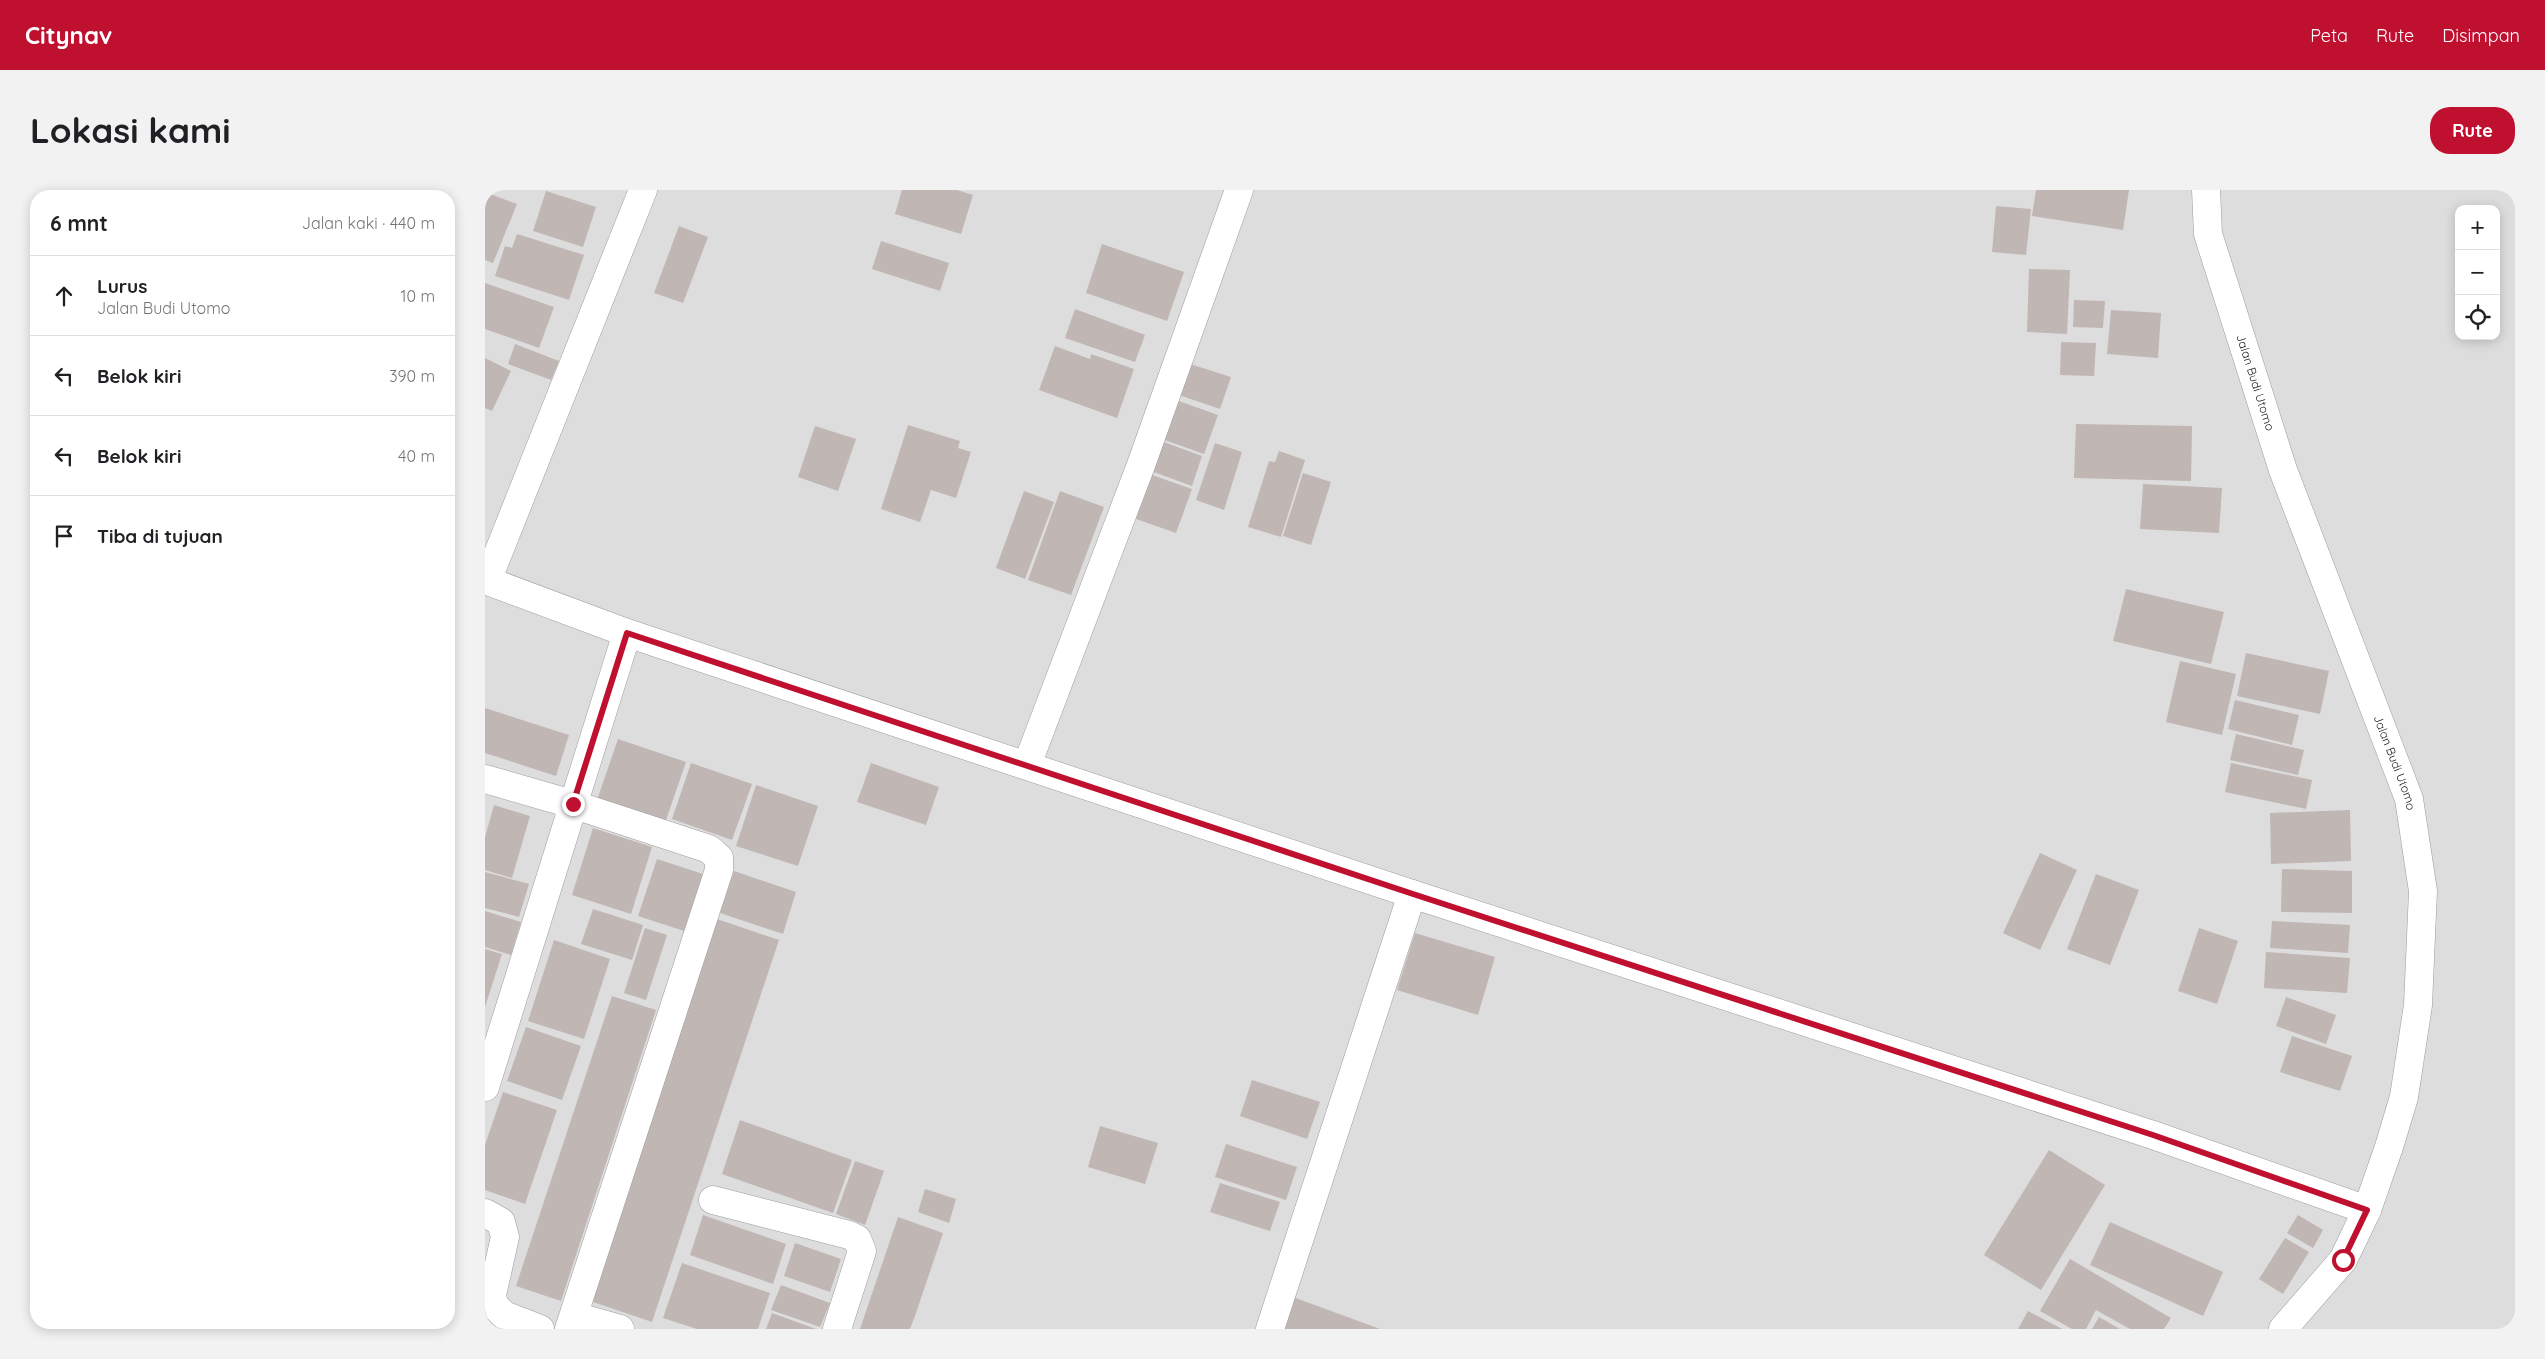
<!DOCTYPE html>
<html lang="id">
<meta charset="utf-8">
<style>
:root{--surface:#fff;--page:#f2f2f2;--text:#202124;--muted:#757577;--line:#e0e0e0;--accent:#c01030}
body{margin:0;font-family:Quicksand,sans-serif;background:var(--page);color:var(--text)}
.controls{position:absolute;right:15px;top:15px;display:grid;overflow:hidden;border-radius:10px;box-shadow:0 2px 12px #0003}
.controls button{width:45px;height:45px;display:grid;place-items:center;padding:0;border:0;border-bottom:1px solid var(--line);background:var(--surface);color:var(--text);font:25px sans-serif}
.stop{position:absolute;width:15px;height:15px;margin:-11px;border:4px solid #c01030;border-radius:50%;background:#fff}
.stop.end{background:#c01030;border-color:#fff;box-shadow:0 1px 5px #0008}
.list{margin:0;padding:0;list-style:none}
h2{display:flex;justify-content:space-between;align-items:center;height:65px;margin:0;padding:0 20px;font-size:21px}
h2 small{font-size:16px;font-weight:400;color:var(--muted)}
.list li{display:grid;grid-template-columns:32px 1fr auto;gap:15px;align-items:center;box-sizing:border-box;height:80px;padding:0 20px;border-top:1px solid var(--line)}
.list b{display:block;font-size:19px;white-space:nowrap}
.list p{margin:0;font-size:16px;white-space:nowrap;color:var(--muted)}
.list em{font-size:16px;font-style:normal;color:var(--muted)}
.icon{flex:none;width:28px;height:28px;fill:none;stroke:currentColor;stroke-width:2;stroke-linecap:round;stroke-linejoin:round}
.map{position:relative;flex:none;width:2030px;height:1139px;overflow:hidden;border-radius:20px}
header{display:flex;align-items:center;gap:30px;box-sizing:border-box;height:70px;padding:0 25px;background:var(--accent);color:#fff}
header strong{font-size:24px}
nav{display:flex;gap:28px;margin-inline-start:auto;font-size:18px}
.intro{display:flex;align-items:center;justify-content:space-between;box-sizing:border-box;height:120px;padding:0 30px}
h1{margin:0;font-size:35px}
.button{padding:12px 22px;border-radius:20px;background:var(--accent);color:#fff;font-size:18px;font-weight:700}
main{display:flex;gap:30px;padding:0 30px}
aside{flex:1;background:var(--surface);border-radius:20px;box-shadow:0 2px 12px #0003}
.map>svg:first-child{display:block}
</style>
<header>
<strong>Citynav</strong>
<nav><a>Peta</a><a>Rute</a><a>Disimpan</a></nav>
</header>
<div class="intro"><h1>Lokasi kami</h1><a class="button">Rute</a></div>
<main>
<aside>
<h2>6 mnt<small>Jalan kaki · 440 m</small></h2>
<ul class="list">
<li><svg class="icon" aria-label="ahead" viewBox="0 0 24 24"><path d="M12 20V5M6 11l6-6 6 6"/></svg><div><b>Lurus</b><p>Jalan Budi Utomo</p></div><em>10 m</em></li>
<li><svg class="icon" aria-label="left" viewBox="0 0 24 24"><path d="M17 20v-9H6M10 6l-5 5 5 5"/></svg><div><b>Belok kiri</b></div><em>390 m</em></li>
<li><svg class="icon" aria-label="left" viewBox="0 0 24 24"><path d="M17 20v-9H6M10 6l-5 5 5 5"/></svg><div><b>Belok kiri</b></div><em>40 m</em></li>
<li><svg class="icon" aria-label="arrive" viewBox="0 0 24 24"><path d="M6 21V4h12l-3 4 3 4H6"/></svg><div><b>Tiba di tujuan</b></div></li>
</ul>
</aside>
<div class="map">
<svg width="2030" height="1139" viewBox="0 0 2030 1139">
<rect width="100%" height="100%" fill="#f0ebe7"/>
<path fill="#dedddd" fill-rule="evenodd" d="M 0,0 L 2030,0 L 2030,1139 L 0,1139 ZM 1974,19 L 2011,19 L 2011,146 L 1974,146 Z"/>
<g fill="#c0b6b4">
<path d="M 417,0 L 472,0 L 488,5 L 476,44 L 410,24 Z"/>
<path d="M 1551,0 L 1644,0 L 1638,40 L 1547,26 Z"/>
<path d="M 61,1 L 111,17 L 98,57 L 48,41 Z"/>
<path d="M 0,2 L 32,14 L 8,73 L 0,70 Z"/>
<path d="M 1511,16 L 1546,19 L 1541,65 L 1507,62 Z"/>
<path d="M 194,36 L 223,47 L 198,113 L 169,103 Z"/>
<path d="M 32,44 L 99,65 L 84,110 L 10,86 L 20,56 L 27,58 Z"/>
<path d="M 396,51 L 464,73 L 455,101 L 387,79 Z"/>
<path d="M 617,54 L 699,82 L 682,131 L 601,103 Z"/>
<path d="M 1544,79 L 1585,80 L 1582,144 L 1542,142 Z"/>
<path d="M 0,93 L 69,117 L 54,158 L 0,139 Z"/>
<path d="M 1589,110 L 1620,111 L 1618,138 L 1588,137 Z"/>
<path d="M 590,119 L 660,145 L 650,172 L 580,148 Z"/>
<path d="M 1626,120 L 1676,123 L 1673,168 L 1622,164 Z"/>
<path d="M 1576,152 L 1611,153 L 1609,186 L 1575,185 Z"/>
<path d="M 30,154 L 74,171 L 66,190 L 23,174 Z"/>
<path d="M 570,156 L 605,169 L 606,164 L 649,179 L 632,228 L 554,200 Z"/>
<path d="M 0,168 L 26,181 L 7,221 L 0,218 Z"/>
<path d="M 702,173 L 746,187 L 735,219 L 691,204 Z"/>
<path d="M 691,210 L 733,225 L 719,264 L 677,249 Z"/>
<path d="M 1591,234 L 1707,236 L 1706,291 L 1589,288 Z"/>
<path d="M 423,235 L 475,251 L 473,258 L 486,262 L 471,308 L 446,300 L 435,332 L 396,319 Z"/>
<path d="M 330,236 L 371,249 L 353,301 L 313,287 Z"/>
<path d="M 676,251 L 717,266 L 707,296 L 666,281 Z"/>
<path d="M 730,253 L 757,262 L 739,320 L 711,310 Z"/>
<path d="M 794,261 L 820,270 L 796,347 L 763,337 L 784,271 L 790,272 Z"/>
<path d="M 818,283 L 846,292 L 826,355 L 798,346 Z"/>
<path d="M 667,285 L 707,299 L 691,343 L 651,329 Z"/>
<path d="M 1658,294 L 1737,298 L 1734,343 L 1655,339 Z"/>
<path d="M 539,301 L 569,312 L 540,389 L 511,378 Z"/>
<path d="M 575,301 L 619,317 L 586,405 L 543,390 Z"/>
<path d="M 1641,399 L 1739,422 L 1726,474 L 1628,451 Z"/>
<path d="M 1761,463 L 1844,481 L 1835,524 L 1752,506 Z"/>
<path d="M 1695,471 L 1751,484 L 1737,545 L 1681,532 Z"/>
<path d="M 1750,510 L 1814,525 L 1807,555 L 1743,539 Z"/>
<path d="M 0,518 L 84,545 L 71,586 L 0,563 Z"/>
<path d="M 1751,544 L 1819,560 L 1813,585 L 1745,570 Z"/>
<path d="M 133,549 L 201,572 L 180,633 L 112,610 Z"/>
<path d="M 206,573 L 267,594 L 247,650 L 187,629 Z"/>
<path d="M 386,573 L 454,597 L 441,635 L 372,612 Z"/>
<path d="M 1746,573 L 1827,590 L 1821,619 L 1740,602 Z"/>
<path d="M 271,595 L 333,616 L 313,676 L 251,656 Z"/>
<path d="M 9,615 L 45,626 L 27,688 L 0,680 L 0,647 Z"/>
<path d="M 1865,620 L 1866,671 L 1786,674 L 1785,623 Z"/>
<path d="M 108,638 L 167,657 L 146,724 L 87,705 Z"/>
<path d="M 1555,663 L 1592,680 L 1555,760 L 1518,743 Z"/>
<path d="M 172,669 L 218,684 L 199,741 L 153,726 Z"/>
<path d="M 1797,679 L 1867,681 L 1867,723 L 1796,722 Z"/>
<path d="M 249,681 L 311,702 L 298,744 L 235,723 Z"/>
<path d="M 0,682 L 44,694 L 34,727 L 0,718 Z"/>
<path d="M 1611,684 L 1654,700 L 1625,775 L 1582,759 Z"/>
<path d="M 108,719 L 158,735 L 147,770 L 96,754 Z"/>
<path d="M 0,721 L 36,732 L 26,765 L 0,757 Z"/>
<path d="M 232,729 L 294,750 L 167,1132 L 105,1111 Z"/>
<path d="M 1787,731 L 1865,735 L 1863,763 L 1785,758 Z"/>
<path d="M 160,738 L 182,745 L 161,810 L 139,803 Z"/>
<path d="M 1714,738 L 1753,751 L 1732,814 L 1693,801 Z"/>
<path d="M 930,743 L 1010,767 L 993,825 L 912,800 Z"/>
<path d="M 69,750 L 125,769 L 99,849 L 43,831 Z"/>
<path d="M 0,759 L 17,764 L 0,817 Z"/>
<path d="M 1781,762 L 1865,768 L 1862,803 L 1779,798 Z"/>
<path d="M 127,806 L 171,820 L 76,1111 L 31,1096 Z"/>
<path d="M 1801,807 L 1851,825 L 1841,854 L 1791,836 Z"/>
<path d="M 41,837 L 96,856 L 77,910 L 22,891 Z"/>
<path d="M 1807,846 L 1867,866 L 1855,901 L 1795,882 Z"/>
<path d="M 767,890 L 835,912 L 822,949 L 755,926 Z"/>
<path d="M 18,902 L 72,920 L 40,1014 L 0,1000 L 0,955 Z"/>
<path d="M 255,930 L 367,970 L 348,1023 L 237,984 Z"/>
<path d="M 615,936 L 673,953 L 660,994 L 603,977 Z"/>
<path d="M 741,954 L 812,977 L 801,1010 L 730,987 Z"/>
<path d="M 1564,960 L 1620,995 L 1556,1100 L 1499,1065 Z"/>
<path d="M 370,971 L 399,981 L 380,1035 L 351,1024 Z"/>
<path d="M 735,993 L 795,1012 L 785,1041 L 725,1022 Z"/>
<path d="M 440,999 L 471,1009 L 464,1033 L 433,1022 Z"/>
<path d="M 218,1025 L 301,1054 L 288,1094 L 205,1065 Z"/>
<path d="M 1813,1025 L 1838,1040 L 1828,1058 L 1802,1043 Z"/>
<path d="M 413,1027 L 458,1043 L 431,1123 L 425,1139 L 375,1139 Z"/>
<path d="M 1625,1032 L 1738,1082 L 1718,1126 L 1605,1075 Z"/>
<path d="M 1800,1048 L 1824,1062 L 1798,1104 L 1774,1089 Z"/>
<path d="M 310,1053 L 356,1069 L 345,1102 L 299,1086 Z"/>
<path d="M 1585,1069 L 1686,1128 L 1679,1139 L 1645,1139 L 1611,1120 L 1601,1139 L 1587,1139 L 1555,1121 Z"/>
<path d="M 197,1073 L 285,1103 L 273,1139 L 212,1139 L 178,1128 Z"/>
<path d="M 296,1095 L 345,1113 L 335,1137 L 286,1120 Z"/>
<path d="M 808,1107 L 895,1139 L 796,1139 Z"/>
<path d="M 1543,1121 L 1577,1139 L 1533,1139 Z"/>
<path d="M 287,1123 L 331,1139 L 281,1139 Z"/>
<path d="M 1614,1127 L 1635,1139 L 1607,1139 Z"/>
</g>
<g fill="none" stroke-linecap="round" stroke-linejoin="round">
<defs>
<g id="minor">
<path d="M 0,390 L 142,443 L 927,704 L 1668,945 L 1882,1020"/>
<path d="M 2,391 L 158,0"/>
<path d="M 542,575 L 656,275 L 754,0"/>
<path d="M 0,589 L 87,614 L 224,659 L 234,668 L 234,680 L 84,1139"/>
<path d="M 0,897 L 142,443"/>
<path d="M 228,1010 L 364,1045 L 372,1049 L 377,1061 L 352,1139"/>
<path d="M 0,1023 L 16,1032 L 20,1047 L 7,1105 L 9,1115 L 19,1125 L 55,1139"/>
<path d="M 89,1126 L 135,1139"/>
<path d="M 785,1139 L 927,704"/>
</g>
<g id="tertiary">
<path id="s1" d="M 1721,0 L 1723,44 L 1798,280 L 1924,609 L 1938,701 L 1933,815 L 1919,907 L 1904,957 L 1882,1020 L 1858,1070 L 1798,1139"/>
</g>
</defs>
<use href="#minor" stroke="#9d9d9d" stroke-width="29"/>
<use href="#tertiary" stroke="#9d9d9d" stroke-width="29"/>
<use href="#minor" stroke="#fff" stroke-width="28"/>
<use href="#tertiary" stroke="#fff" stroke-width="28"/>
</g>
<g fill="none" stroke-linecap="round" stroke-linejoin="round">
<path stroke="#c01030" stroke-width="6" d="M 88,614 L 142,443 L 928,704 L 1668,945 L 1882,1020 L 1858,1070"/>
</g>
<g text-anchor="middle" stroke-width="4" stroke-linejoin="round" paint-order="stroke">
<g font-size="12" fill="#202020" stroke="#fff">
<text dy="4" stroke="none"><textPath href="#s1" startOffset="200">Jalan Budi Utomo</textPath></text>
<text dy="4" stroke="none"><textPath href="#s1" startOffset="605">Jalan Budi Utomo</textPath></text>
</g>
</g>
</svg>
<div class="controls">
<button>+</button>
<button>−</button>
<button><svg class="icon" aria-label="locate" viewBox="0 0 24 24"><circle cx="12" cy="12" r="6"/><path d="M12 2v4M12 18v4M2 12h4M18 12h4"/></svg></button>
</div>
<div class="stop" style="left:1858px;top:1070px"></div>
<div class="stop end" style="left:88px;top:614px"></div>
</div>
</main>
